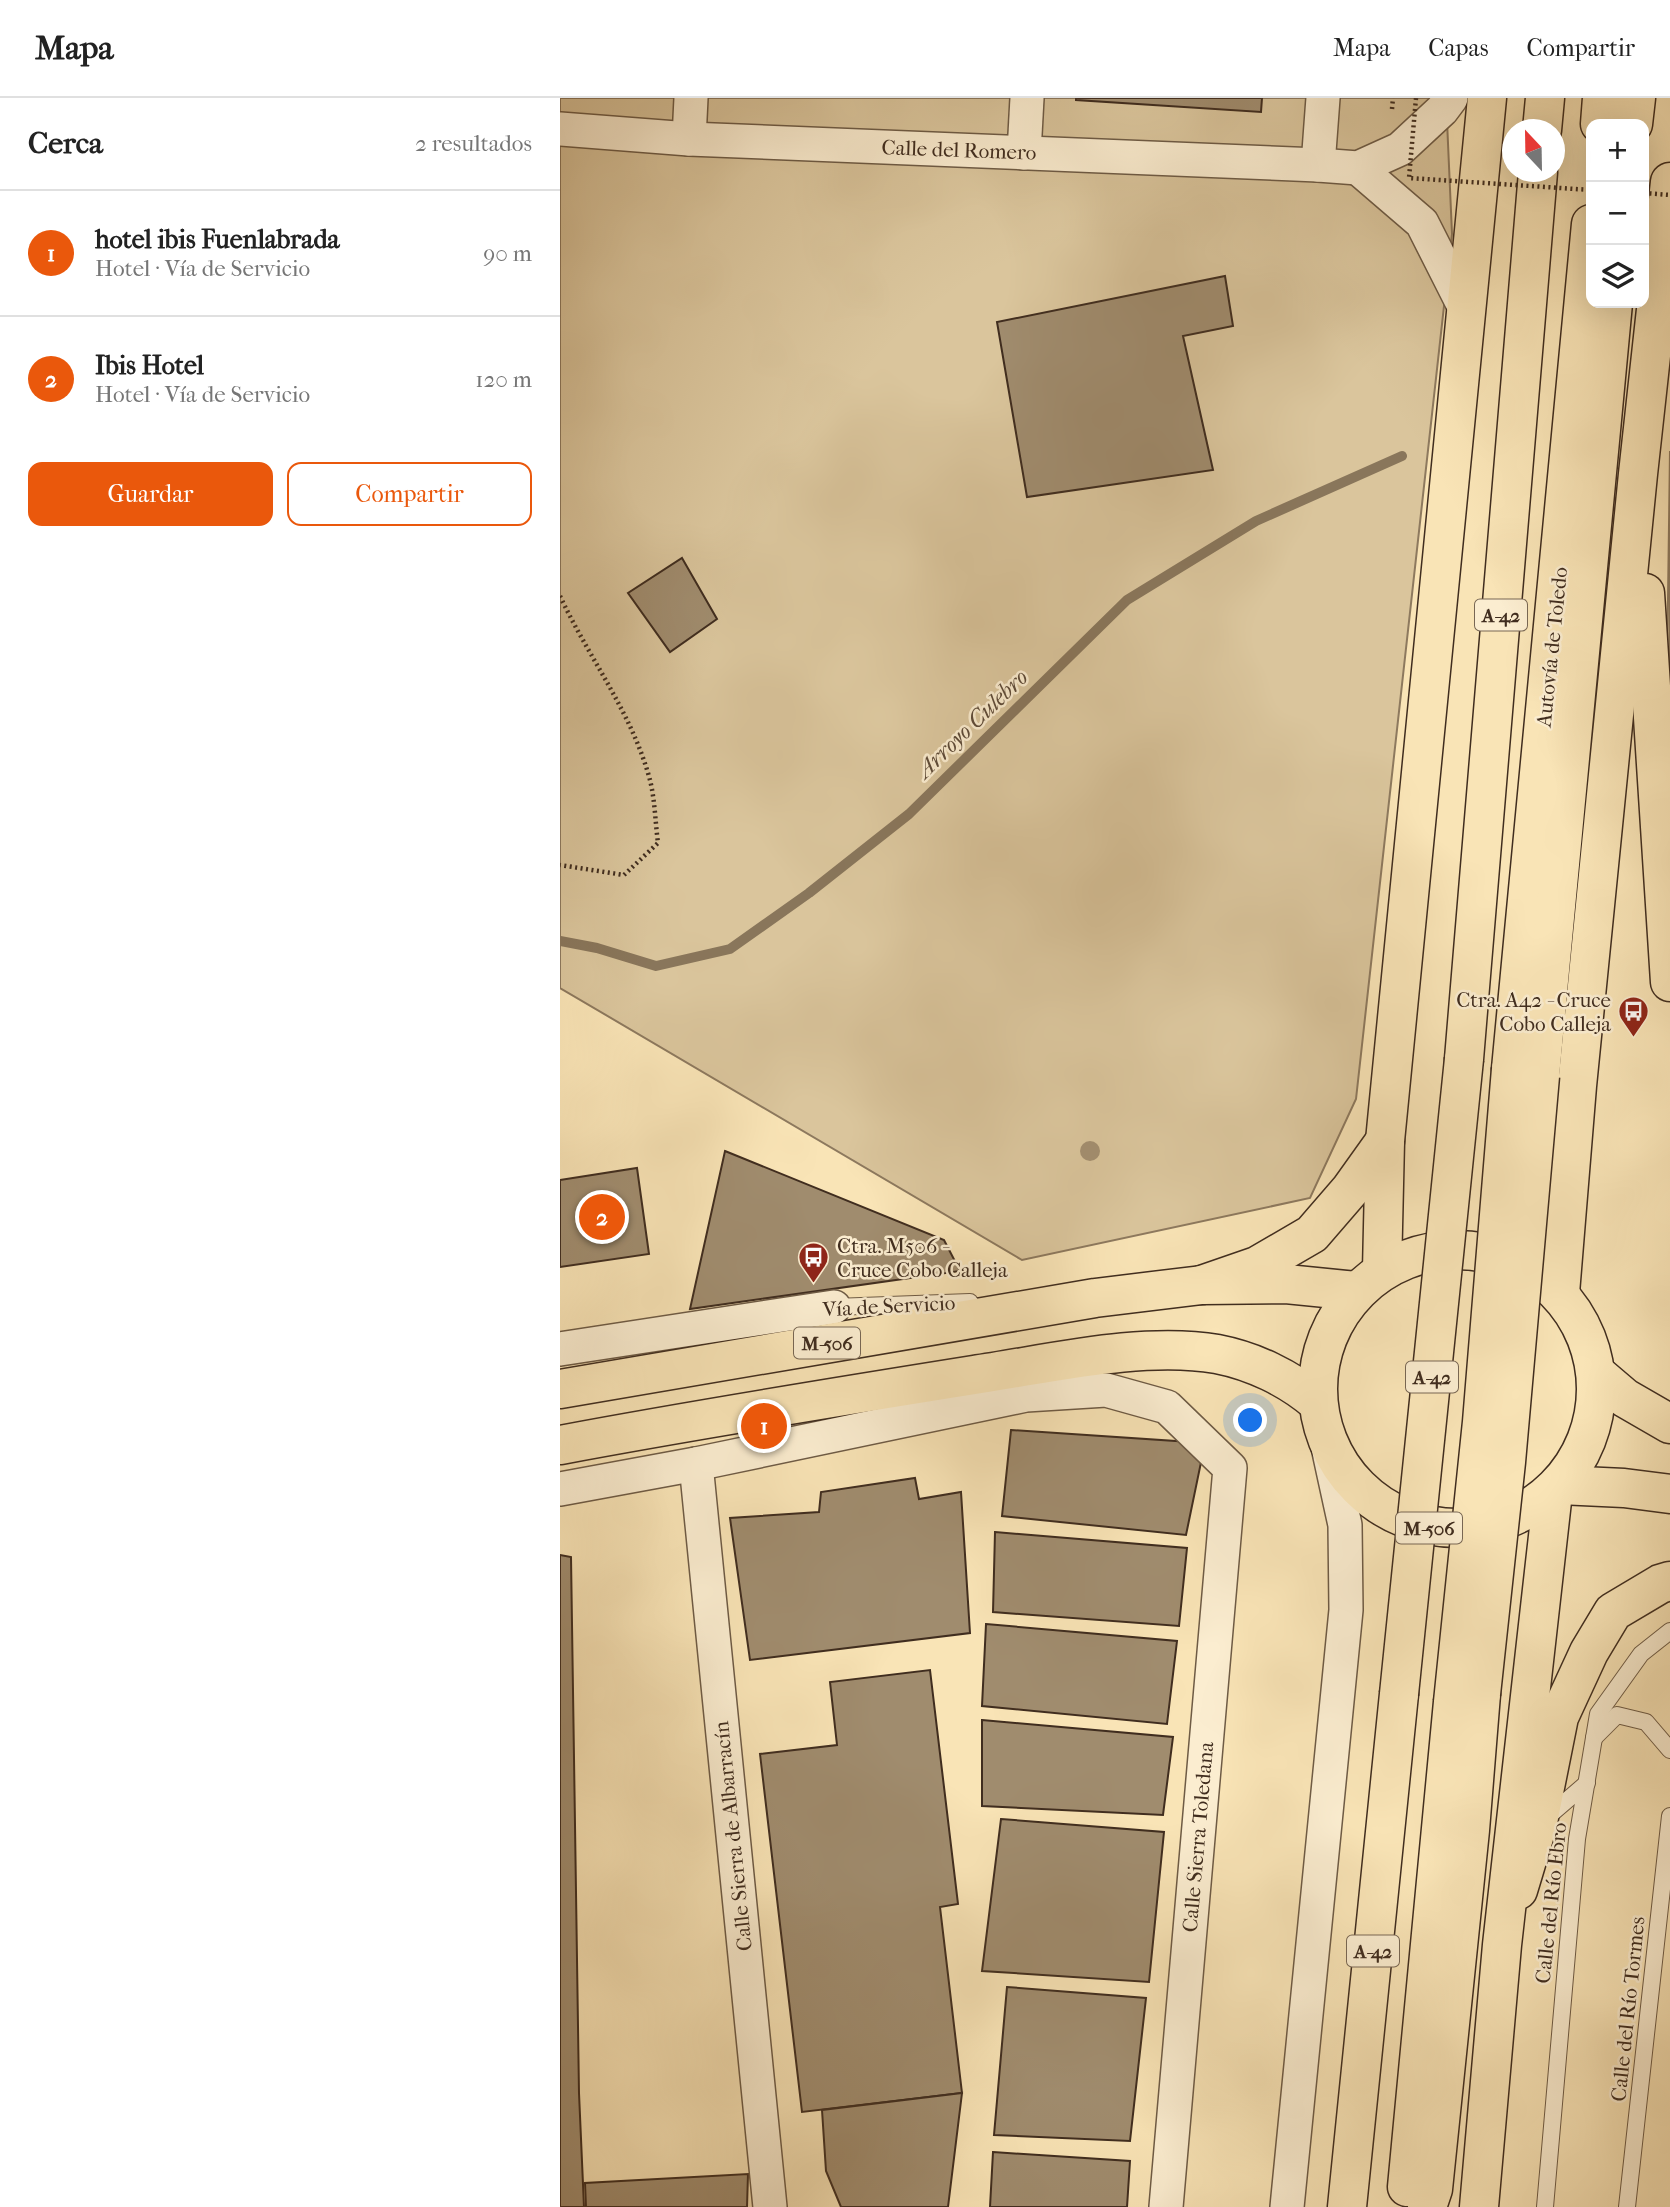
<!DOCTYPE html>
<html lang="es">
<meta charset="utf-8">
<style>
:root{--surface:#fff;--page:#f2f2f2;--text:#222;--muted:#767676;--line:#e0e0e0;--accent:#ea580c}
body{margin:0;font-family:"IM FELL French Canon",serif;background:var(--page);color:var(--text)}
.controls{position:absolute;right:21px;top:21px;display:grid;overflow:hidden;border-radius:14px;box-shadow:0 7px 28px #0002}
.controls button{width:63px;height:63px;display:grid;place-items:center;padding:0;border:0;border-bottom:2px solid var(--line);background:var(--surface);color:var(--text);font:35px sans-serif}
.compass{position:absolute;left:942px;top:21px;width:63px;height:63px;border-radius:50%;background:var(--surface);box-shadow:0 7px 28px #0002;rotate:338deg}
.you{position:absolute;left:691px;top:1323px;width:24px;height:24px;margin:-18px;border:5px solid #fff;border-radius:50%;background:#1a73e8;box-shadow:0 0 0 10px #1a73e833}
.badge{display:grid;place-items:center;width:46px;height:46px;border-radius:50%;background:var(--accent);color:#fff;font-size:23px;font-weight:700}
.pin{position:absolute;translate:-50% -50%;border:4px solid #fff;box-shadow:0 2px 7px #0006}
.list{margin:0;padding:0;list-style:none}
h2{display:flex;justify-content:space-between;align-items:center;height:91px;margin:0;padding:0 28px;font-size:30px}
h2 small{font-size:23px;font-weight:400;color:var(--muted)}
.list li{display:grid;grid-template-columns:46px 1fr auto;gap:21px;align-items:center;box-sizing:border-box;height:126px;padding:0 28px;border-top:2px solid var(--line)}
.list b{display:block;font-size:26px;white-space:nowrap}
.list p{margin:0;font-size:23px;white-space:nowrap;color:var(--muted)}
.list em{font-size:23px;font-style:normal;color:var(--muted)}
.actions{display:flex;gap:14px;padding:21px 28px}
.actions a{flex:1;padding:16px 0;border:2px solid var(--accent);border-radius:14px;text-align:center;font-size:24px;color:var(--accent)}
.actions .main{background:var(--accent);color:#fff}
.icon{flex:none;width:38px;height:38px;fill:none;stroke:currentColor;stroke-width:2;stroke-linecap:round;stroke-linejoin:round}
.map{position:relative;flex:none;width:1110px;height:2109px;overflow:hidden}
header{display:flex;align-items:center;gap:42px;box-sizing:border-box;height:98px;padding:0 35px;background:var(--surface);border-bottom:2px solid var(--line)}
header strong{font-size:33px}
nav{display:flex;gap:38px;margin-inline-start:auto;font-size:24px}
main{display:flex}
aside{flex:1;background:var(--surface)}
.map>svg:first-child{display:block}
</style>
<header>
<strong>Mapa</strong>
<nav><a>Mapa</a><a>Capas</a><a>Compartir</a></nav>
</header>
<main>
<aside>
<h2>Cerca<small>2 resultados</small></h2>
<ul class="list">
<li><span class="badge">1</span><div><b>hotel ibis Fuenlabrada</b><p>Hotel · Vía de Servicio</p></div><em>90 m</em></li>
<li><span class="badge">2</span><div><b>Ibis Hotel</b><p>Hotel · Vía de Servicio</p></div><em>120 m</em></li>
</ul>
<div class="actions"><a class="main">Guardar</a><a>Compartir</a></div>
</aside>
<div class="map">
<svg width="1110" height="2109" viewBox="0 0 1110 2109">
<rect width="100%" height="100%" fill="#f9e4b6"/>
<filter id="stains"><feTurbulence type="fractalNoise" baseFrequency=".00286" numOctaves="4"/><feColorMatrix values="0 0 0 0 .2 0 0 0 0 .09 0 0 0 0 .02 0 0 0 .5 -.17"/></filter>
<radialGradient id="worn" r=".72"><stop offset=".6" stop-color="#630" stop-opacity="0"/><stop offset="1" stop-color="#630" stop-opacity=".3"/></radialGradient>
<g fill="#dac59c" stroke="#8d795e" stroke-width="2">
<path d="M 0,0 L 886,0 L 892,136 L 796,1001 L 750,1100 L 462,1162 L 0,890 Z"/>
<path d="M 1110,353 L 1110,611 L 1107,575 Z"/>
</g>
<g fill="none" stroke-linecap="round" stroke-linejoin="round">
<path stroke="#89765b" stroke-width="10" d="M 0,843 L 37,850 L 96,868 L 170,851 L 249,795 L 349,716 L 567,502 L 696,423 L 842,358"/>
</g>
<g fill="#a08c6e" stroke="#402d1f" stroke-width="2">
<path d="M 516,0 L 702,0 L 701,14 L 516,2 Z"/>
<path d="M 665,178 L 673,228 L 623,238 L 653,372 L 467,399 L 437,224 Z"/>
<path d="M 122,460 L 157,521 L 110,554 L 68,495 Z"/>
<path d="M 165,1053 L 384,1142 L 400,1173 L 130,1211 Z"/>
<path d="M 77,1070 L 89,1156 L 0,1169 L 0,1082 Z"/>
<path d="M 451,1332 L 645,1345 L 626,1437 L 442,1418 Z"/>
<path d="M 355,1380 L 359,1401 L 401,1394 L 410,1535 L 190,1562 L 170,1420 L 259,1414 L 261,1394 Z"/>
<path d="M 435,1434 L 627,1450 L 619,1528 L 433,1514 Z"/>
<path d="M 0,1457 L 11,1459 L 19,1995 L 24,2109 L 0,2109 Z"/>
<path d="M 426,1526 L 617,1543 L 607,1626 L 422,1608 Z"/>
<path d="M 370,1572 L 398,1806 L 380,1809 L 402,1995 L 242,2014 L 200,1656 L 277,1647 L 270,1584 Z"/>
<path d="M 422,1622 L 613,1639 L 603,1717 L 422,1708 Z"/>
<path d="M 441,1721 L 604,1734 L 589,1884 L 422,1873 Z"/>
<path d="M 447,1889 L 586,1900 L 570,2043 L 434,2037 Z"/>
<path d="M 402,1995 L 388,2109 L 281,2109 L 266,2073 L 262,2012 Z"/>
<path d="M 433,2054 L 570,2063 L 567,2109 L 430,2109 Z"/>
<path d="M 188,2076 L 187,2109 L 26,2109 L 25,2085 Z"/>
</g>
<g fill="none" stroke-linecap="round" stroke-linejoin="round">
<defs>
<g id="lane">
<path d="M 274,1209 L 410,1204"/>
<path d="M 1034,1640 L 1057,1617 L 1086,1624 L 1110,1652"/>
<path d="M 984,1722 L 1027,1685"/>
<path d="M 985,2109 L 1017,1741 L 1038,1616 L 1081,1556 L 1110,1533"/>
<path d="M 1067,2109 L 1110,1718"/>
</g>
<g id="street">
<path d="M 0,31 L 129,41 L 758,67 L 798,70 L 840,51 L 882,12 L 891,0"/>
<path d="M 129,41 L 131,0"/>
<path d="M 464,55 L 467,0"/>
<path d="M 758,67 L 763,0"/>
<path d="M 798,70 L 862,125 L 906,212"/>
<path d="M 0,1251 L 274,1209"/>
<path d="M 136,1366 L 210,2109"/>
<path d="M 0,1391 L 136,1366 L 466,1297 L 546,1292 L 607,1309 L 670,1370 L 606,2109"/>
<path d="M 727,2109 L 786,1512 L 785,1427 L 768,1349"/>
</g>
<g id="primary">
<circle cx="897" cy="1291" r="139"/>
<path d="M 1038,1277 L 1065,1300 L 1110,1326"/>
<path d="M 0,1291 L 535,1200 L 642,1187 L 726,1186 L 796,1193"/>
<path d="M 0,1347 C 138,1321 276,1299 414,1277 C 489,1266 583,1243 657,1256 C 693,1263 729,1280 757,1304"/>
<path d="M 1000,1387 L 1064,1390 L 1110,1396"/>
<path d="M 958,1792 L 977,1729 L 999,1619 L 1029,1554 L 1053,1514 L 1100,1486 L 1110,1483"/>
</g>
<g id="highway">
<path d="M 1040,26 L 1042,0"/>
<path d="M 1073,26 L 1076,0"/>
<path d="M 982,32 L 985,0"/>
<path d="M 1085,495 L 1110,884"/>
<path d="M 904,961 L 978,74"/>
<path d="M 951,971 L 1031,126"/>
<path d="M 980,978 L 1053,205"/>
<path d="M 822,1172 L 825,1043 L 927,0"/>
<path d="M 642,1187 L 697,1168 L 752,1136 L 790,1092 L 825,1043"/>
<path d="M 1000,1195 L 1017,988 L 1078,376 L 1110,84"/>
<path d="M 847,2089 L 893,1604"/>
<path d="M 787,2109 L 839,1596"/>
<path d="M 867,2109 L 873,2091 L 910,1732 L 921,1596"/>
<path d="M 919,2109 L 942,1847 L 993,1394"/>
</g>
</defs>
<use href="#lane" stroke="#6e5b45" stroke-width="18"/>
<use href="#street" stroke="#6e5b45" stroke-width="36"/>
<use href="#primary" stroke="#402d1f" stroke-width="41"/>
<use href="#highway" stroke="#402d1f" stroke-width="41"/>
<g stroke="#402d1f" stroke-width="4.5" stroke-dasharray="2 3.5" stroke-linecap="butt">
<path d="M 832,11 L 833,0"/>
<path d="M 0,498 C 28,558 69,611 88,675 C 95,697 95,723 98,745 L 64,777 L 0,767"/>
</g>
<use href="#lane" stroke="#fbedd0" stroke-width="16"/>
<use href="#street" stroke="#fbedd0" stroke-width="33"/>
<use href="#primary" stroke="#f9e4b6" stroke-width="38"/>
<use href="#highway" stroke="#f9e4b6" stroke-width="38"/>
<defs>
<g id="highway-bridge">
<path d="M 839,1596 L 904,961"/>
<path d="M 921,1596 L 946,1364 L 980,978"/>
<path d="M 893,1604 L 922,1324 L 951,971"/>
</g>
</defs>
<use href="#highway-bridge" stroke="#402d1f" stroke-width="41" stroke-linecap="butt"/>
<g stroke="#402d1f" stroke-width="4.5" stroke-dasharray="2 3.5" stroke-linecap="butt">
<path d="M 856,0 L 849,80 L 1031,92"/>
<path d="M 1084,95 L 1110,97"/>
</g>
<use href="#highway-bridge" stroke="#f9e4b6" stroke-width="38"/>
</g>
<circle fill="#a49071" cx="530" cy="1053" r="10"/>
<defs>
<symbol id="bus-pin" viewBox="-11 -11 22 30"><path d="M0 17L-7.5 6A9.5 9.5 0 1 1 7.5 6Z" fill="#8f2418" stroke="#fbedd0"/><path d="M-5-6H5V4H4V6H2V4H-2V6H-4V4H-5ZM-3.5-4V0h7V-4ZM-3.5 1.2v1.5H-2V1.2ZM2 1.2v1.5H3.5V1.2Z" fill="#fff"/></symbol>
</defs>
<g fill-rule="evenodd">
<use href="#bus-pin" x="1056" y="896" width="35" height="47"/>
<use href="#bus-pin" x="236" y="1142" width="35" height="47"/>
</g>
<g text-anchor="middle" stroke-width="5" stroke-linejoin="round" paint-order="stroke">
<g fill="#fbedd0" stroke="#786754" stroke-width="2">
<rect x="915" y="501.5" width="52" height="31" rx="5"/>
<rect x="234" y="1229.5" width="66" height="31" rx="5"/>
<rect x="846" y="1263.5" width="52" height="31" rx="5"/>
<rect x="836" y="1414.5" width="66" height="31" rx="5"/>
<rect x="787" y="1837.5" width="52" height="31" rx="5"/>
</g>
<g font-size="19" font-weight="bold" fill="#402d1f">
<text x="941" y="524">A-42</text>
<text x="267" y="1252">M-506</text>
<text x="872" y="1286">A-42</text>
<text x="869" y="1437">M-506</text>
<text x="813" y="1860">A-42</text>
</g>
<g font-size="21" fill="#402d1f" stroke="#fbedd0">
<text transform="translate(399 52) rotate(2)" y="7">Calle del Romero</text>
<text transform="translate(992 549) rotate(-84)" y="7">Autovía de Toledo</text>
<text transform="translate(329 1208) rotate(-3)" y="7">Vía de Servicio</text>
<text transform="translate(173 1738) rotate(-96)" y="7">Calle Sierra de Albarracín</text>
<text transform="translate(638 1739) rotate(-85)" y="7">Calle Sierra Toledana</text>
<text transform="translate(991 1805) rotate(-84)" y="7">Calle del Río Ebro</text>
<text transform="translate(1068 1911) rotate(-84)" y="7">Calle del Río Tormes</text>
</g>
<g font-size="21" fill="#402d1f" stroke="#fbedd0" text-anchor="end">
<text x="1051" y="909">Ctra. A42 - Cruce<tspan x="1051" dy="24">Cobo Calleja</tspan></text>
<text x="277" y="1155" text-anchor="start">Ctra. M506 -<tspan x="277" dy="24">Cruce Cobo Calleja</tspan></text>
</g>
<g font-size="23" font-style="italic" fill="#5e4b38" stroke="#fbedd0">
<text transform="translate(412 625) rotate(-44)" y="8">Arroyo Culebro</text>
</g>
</g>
<rect width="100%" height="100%" filter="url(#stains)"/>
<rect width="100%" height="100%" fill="url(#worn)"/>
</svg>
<div class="controls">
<button>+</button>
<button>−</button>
<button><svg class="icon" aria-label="layers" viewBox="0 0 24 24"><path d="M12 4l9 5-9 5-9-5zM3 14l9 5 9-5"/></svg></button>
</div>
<svg class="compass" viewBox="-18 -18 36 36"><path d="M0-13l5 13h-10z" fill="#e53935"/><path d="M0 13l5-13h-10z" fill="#767676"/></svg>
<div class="you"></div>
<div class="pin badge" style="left:204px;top:1328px">1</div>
<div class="pin badge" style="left:42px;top:1119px">2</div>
</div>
</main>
